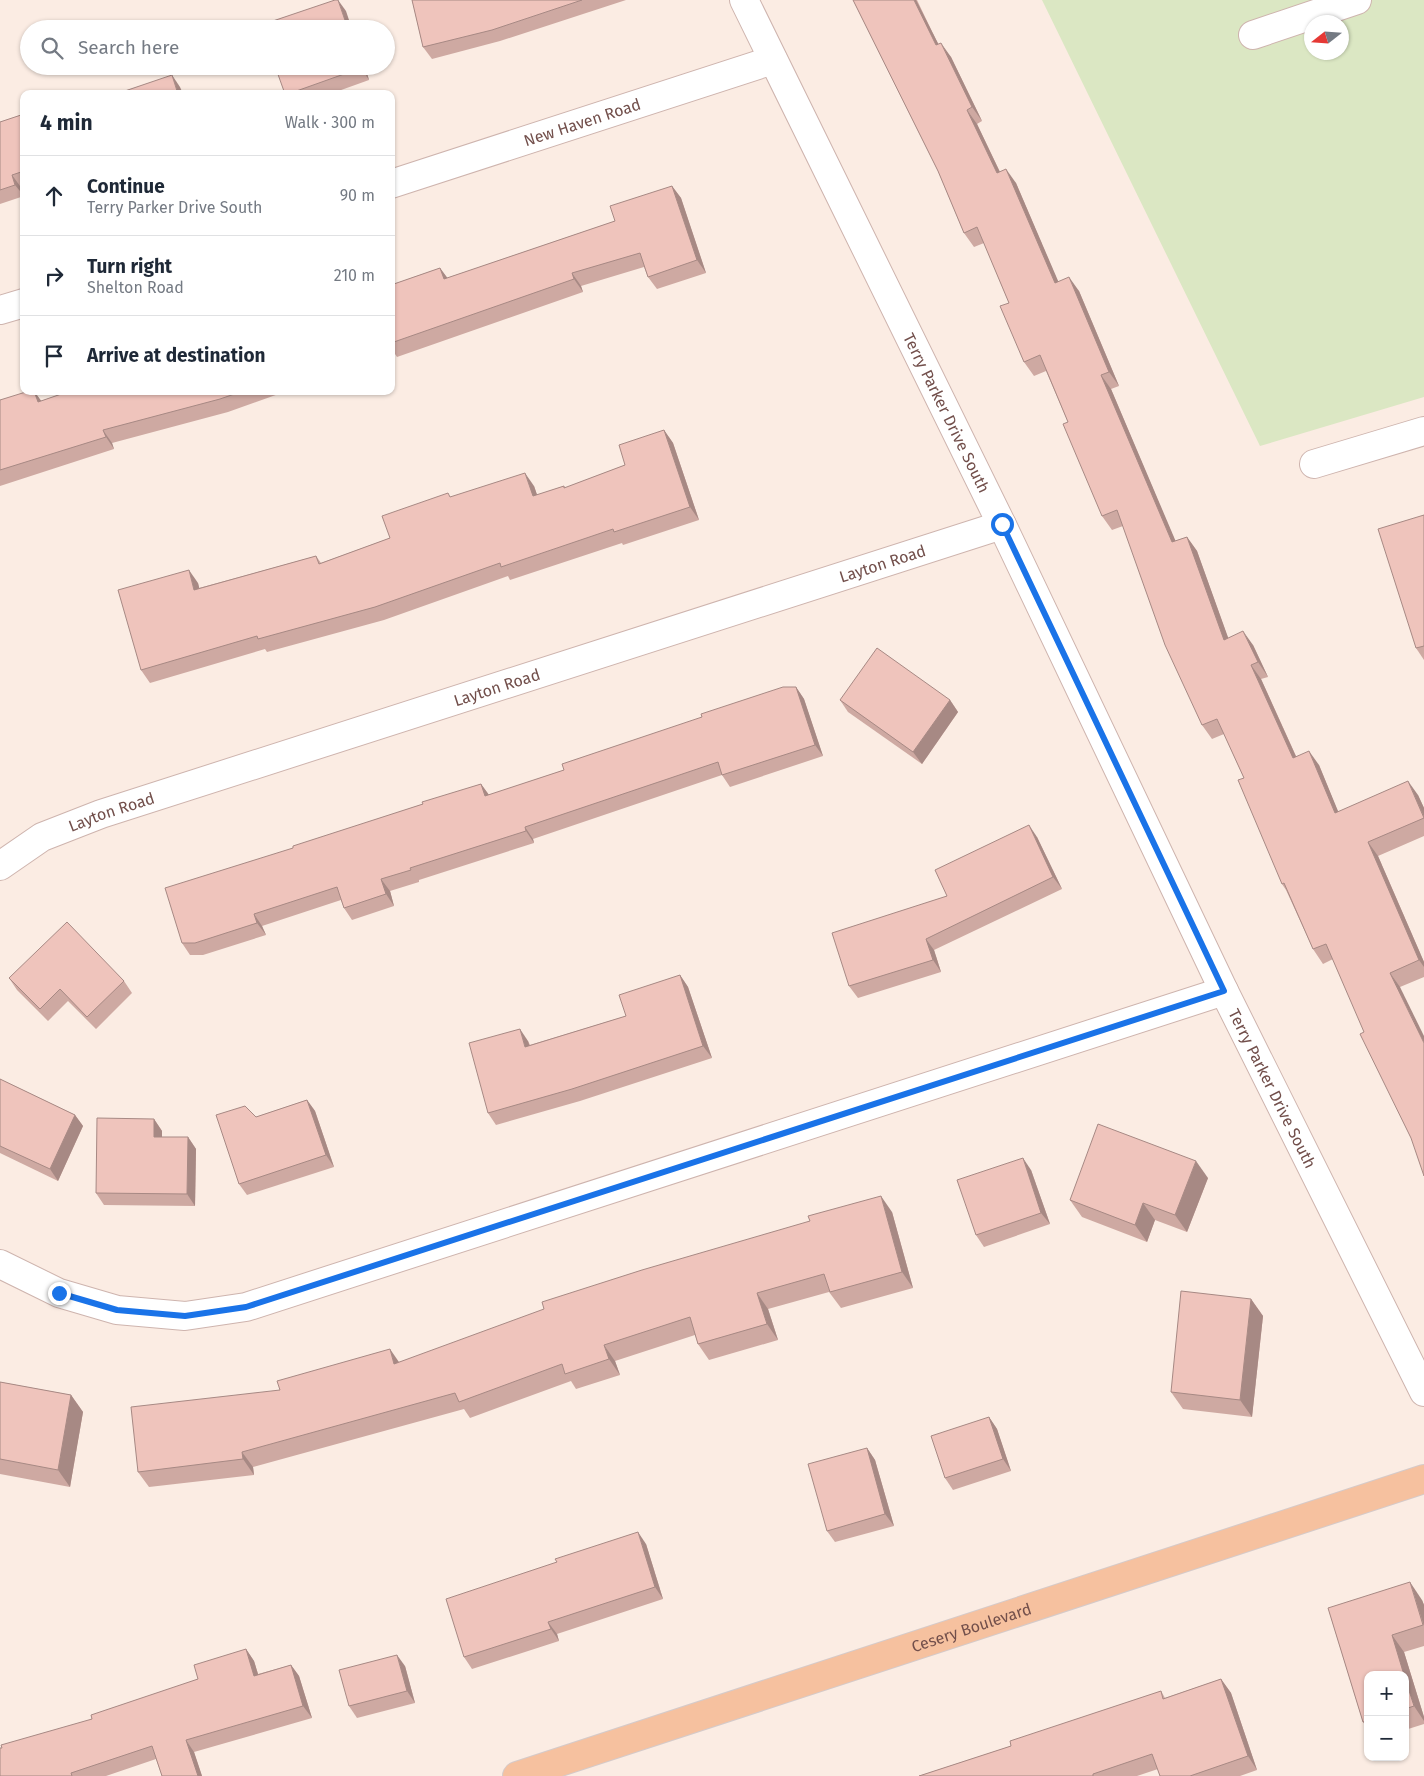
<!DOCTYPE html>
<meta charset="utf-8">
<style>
:root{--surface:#fff;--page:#f6f6f7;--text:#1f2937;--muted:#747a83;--line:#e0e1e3}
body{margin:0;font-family:"Fira Sans",sans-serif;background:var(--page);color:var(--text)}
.controls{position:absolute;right:15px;bottom:15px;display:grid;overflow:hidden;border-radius:10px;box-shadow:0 1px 4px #0004}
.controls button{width:45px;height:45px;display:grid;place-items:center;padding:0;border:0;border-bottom:1px solid var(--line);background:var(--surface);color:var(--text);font:25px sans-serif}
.compass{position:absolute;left:1304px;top:15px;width:45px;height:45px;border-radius:50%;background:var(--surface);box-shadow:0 1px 4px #0004;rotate:253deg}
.stop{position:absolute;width:15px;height:15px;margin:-11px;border:4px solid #1a73e8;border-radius:50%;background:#fff}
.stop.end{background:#1a73e8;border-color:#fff;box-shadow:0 1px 5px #0008}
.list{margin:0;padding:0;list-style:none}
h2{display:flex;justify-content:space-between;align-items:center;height:65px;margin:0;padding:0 20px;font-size:21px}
h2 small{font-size:16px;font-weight:400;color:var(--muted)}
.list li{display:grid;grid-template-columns:32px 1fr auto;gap:15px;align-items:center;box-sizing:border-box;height:80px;padding:0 20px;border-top:1px solid var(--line)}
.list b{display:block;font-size:19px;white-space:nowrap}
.list p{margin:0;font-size:16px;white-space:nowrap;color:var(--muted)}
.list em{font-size:16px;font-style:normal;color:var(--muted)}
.icon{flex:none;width:28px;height:28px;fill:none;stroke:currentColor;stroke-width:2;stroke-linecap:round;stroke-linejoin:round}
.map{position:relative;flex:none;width:1424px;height:1776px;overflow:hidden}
.search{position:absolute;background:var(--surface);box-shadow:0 1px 4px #0004;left:20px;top:20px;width:375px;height:55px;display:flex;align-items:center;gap:12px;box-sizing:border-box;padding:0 18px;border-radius:28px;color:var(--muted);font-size:19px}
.panel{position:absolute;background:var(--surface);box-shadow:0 1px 4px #0004;left:20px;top:90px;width:375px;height:305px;border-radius:10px}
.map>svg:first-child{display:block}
</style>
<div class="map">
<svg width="1424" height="1776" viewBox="0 0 1424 1776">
<rect width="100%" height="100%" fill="#fbece3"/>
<path fill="#dbe7c3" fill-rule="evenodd" d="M 1042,0 L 1424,0 L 1424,397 L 1260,446 ZM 1312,22 L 1342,22 L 1342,52 L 1312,52 Z"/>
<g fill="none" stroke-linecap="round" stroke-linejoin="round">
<defs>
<g id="minor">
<path id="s1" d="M 744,0 L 1002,525 L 1224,991 L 1424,1392"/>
<path d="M 1253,35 L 1357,0"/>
<path id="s2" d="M 391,184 L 773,60"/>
<path d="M 0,310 L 24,303"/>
<path d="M 1314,464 L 1424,431"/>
<path id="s3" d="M 0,866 L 42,837 L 101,814 L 1002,525"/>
<path d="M 0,1264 L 59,1293 L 117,1310 L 185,1316 L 246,1307 L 1224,991"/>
</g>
<g id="major">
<path id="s4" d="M 517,1776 L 1424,1479"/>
</g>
</defs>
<use href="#minor" stroke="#ceb4ae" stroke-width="30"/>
<use href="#major" stroke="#d5cac9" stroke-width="30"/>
<use href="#minor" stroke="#fff" stroke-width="28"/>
<use href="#major" stroke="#f6c19f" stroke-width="28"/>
</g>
<g fill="#cea9a2">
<path d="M 412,0 L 626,0 L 500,41 L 432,59 L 423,47 Z"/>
<path d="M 853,0 L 917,0 L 938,44 L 951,57 L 982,121 L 977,124 L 1000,172 L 1016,183 L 1058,282 L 1079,291 L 1119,386 L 1111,389 L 1175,541 L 1187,537 L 1197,551 L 1228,638 L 1253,645 L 1268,677 L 1261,679 L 1296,756 L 1319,765 L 1338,812 L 1418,795 L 1424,808 L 1424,836 L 1378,856 L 1424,962 L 1424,977 L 1400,987 L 1411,1138 L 1333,959 L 1323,964 L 1313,949 L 1286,890 L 1282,884 L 1244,778 L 1224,734 L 1212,739 L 1202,725 L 1123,526 L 1112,530 L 1102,516 L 1068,422 L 1046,371 L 1034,376 L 1024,362 L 1009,303 L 984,243 L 974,247 L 964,233 L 938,171 Z"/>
<path d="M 365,66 L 369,80 L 330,94 L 285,94 Z"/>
<path d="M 24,114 L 24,185 L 20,186 L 24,196 L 0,204 L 0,122 Z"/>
<path d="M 672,186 L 681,198 L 706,273 L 657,289 L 648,277 L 644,267 L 581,286 L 583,292 L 397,357 L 395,354 L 391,355 L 391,285 L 440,268 L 447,278 L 615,221 Z"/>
<path d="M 34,391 L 41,401 L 70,391 L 287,391 L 228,412 L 112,443 L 114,449 L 0,486 L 0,400 Z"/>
<path d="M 664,430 L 673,443 L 699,520 L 623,545 L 622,543 L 510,580 L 508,576 L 384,620 L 267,652 L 265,649 L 150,683 L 141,670 L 198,583 L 199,588 L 316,556 L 321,563 L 390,538 L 451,497 L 534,486 L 537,495 L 564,486 L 565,488 L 625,465 Z"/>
<path d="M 1424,515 L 1424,660 L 1416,648 Z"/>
<path d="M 796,687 L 804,699 L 823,756 L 730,787 L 722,775 L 533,839 L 534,843 L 419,880 L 419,882 L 390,891 L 394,906 L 352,920 L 344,908 L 341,900 L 262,926 L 266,935 L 203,955 L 190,955 L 182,943 L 293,848 L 423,804 L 481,784 L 489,795 L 564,770 Z"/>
<path d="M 840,700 L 950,700 L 958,712 L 922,764 L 848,712 Z"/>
<path d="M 1037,837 L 1062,889 L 934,950 L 941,972 L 858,998 L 849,986 L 947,896 Z"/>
<path d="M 680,975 L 688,987 L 712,1058 L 580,1101 L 496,1125 L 488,1113 L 528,1041 L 530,1045 L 626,1016 Z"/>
<path d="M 9,978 L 124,981 L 132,993 L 96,1029 L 68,1001 L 48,1021 L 17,990 Z"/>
<path d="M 0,1079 L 75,1115 L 83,1126 L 58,1181 L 0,1153 Z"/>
<path d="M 307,1100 L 315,1111 L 334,1167 L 247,1195 L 239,1184 L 256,1117 Z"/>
<path d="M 154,1119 L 162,1131 L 162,1137 L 188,1137 L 196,1149 L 195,1206 L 104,1205 L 96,1193 Z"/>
<path d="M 1031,1170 L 1050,1224 L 984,1247 L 976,1235 Z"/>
<path d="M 1208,1178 L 1187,1232 L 1155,1220 L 1147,1242 L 1082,1217 L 1070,1200 Z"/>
<path d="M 892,1212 L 913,1288 L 841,1308 L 829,1292 L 768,1309 L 778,1340 L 709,1360 L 698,1344 L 695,1335 L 615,1361 L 620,1375 L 576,1389 L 571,1381 L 470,1418 L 464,1409 L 253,1467 L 254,1475 L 149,1487 L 138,1472 L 280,1390 L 399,1362 Z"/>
<path d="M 1251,1299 L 1263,1316 L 1252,1417 L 1183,1409 L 1171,1392 Z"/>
<path d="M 0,1382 L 71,1395 L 83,1412 L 70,1487 L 0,1474 Z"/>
<path d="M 989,1417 L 997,1429 L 1011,1471 L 953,1490 L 945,1478 Z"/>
<path d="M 867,1448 L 875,1460 L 894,1526 L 835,1542 L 827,1531 Z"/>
<path d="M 646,1544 L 663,1599 L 557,1634 L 559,1641 L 472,1669 L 464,1657 Z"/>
<path d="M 1422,1600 L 1424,1605 L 1424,1646 L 1404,1652 L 1424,1717 L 1424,1724 L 1405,1730 L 1405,1675 L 1368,1675 L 1368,1729 L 1363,1722 L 1328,1608 Z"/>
<path d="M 246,1649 L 254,1661 L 258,1674 L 291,1665 L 299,1676 L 312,1718 L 194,1752 L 202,1776 L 162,1776 L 156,1759 L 106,1776 L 0,1776 L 92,1719 L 198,1679 Z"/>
<path d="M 405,1666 L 415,1703 L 357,1718 L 349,1706 Z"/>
<path d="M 1221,1679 L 1231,1693 L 1257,1770 L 1240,1776 L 1160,1776 L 1158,1769 L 1137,1776 L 919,1776 L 1011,1746 L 1161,1691 L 1165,1698 Z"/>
</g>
<g fill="#a78984">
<path d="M 338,0 L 346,11 L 352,29 L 348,29 Z"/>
<path d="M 914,0 L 916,0 L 946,59 L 936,45 Z"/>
<path d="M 941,43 L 951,57 L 982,121 L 972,107 Z"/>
<path d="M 361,66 L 365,66 L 369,80 L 361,68 Z"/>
<path d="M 172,75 L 180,87 L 183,94 L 178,94 Z"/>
<path d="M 967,110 L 977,124 L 1007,187 L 997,173 Z"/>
<path d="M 1006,169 L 1016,183 L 1065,297 L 1055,283 Z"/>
<path d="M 12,175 L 20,186 L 24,196 L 15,185 Z"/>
<path d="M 672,186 L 681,198 L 706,273 L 697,260 Z"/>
<path d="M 440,268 L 449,280 L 444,279 Z"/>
<path d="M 572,273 L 581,286 L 583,292 L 574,279 Z"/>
<path d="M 1069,277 L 1079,291 L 1119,386 L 1109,372 Z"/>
<path d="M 1101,375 L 1111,389 L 1182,556 L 1172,542 Z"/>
<path d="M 34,391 L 42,402 L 38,402 Z"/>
<path d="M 103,430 L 112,443 L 114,449 L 106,437 Z"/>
<path d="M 664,430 L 673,443 L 699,520 L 690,507 Z"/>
<path d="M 525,473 L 534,486 L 542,509 L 533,496 Z"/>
<path d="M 1187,537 L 1197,551 L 1234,654 L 1224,640 Z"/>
<path d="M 189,570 L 198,583 L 203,603 L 194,590 Z"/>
<path d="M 1243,631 L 1253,645 L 1268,677 L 1258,662 Z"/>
<path d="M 1251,665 L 1261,679 L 1303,772 L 1293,758 Z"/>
<path d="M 796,687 L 804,699 L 823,756 L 815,745 Z"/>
<path d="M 950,700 L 958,712 L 922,764 L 913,752 Z"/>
<path d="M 1309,751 L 1319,765 L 1345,828 L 1335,813 Z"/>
<path d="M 1408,781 L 1418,795 L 1424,808 L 1424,817 Z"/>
<path d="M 481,784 L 489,795 L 485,796 Z"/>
<path d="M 1029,825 L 1037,837 L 1062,889 L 1053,877 Z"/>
<path d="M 525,827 L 533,839 L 534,843 L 526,831 Z"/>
<path d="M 1368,842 L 1378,856 L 1424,962 L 1424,967 L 1419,960 Z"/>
<path d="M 381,879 L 390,891 L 394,906 L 386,894 Z"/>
<path d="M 254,914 L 262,926 L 266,935 L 257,923 Z"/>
<path d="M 926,939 L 934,950 L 941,972 L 933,960 Z"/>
<path d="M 1390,973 L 1400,987 L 1424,1036 L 1424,1043 Z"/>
<path d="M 680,975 L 688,987 L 712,1058 L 703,1046 Z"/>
<path d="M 520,1029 L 528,1041 L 533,1058 L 525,1047 Z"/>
<path d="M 307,1100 L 315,1111 L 334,1167 L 326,1155 Z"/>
<path d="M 75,1115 L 83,1126 L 58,1181 L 50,1169 Z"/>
<path d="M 154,1119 L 162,1131 L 162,1148 L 154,1137 Z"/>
<path d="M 188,1137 L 196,1149 L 195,1206 L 187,1194 Z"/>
<path d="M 1023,1158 L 1031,1170 L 1050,1224 L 1041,1213 Z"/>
<path d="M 1196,1161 L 1208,1178 L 1187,1232 L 1175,1215 Z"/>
<path d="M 881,1196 L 892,1212 L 913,1288 L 902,1272 Z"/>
<path d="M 1143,1203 L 1155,1220 L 1147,1242 L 1135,1225 Z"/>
<path d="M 757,1293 L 768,1309 L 778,1340 L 767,1324 Z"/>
<path d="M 1251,1299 L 1263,1316 L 1252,1417 L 1240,1400 Z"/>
<path d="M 604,1345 L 615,1361 L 620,1375 L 609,1359 Z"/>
<path d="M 390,1349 L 401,1365 L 394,1364 Z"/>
<path d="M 71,1395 L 83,1412 L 70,1487 L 58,1470 Z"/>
<path d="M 989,1417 L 997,1429 L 1011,1471 L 1003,1459 Z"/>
<path d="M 867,1448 L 875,1460 L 894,1526 L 885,1514 Z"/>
<path d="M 242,1452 L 253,1467 L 254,1475 L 243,1459 Z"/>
<path d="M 638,1532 L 646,1544 L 663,1599 L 655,1587 Z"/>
<path d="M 1410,1582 L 1422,1600 L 1424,1605 L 1424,1626 Z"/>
<path d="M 548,1622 L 557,1634 L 559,1641 L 551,1629 Z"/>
<path d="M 1392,1635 L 1404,1652 L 1424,1717 L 1424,1721 L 1414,1706 L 1405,1678 L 1405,1675 L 1404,1675 Z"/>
<path d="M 246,1649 L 254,1661 L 262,1687 L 254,1676 Z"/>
<path d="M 397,1655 L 405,1666 L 415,1703 L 407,1691 Z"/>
<path d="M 291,1665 L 299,1676 L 312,1718 L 303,1706 Z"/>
<path d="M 1221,1679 L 1231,1693 L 1257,1770 L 1248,1756 Z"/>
<path d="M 186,1740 L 194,1752 L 202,1776 L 198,1776 Z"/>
</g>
<g fill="#efc4bc" stroke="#a78984">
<path d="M 335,0 L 338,0 L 348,29 L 262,29 L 261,25 Z"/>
<path d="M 412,0 L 582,0 L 492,30 L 423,47 Z"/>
<path d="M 853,0 L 914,0 L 936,45 L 941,43 L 972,107 L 967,110 L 997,173 L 1006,169 L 1055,283 L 1069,277 L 1109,372 L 1101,375 L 1172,542 L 1187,537 L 1224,640 L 1243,631 L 1258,662 L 1251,665 L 1293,758 L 1309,751 L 1335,813 L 1408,781 L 1424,818 L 1368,842 L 1419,960 L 1390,973 L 1424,1043 L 1424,1176 L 1411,1138 L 1360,1034 L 1364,1032 L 1326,944 L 1313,949 L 1284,883 L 1282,884 L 1238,780 L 1244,778 L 1217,719 L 1202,725 L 1165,645 L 1117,510 L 1102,516 L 1063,424 L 1068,422 L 1040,355 L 1024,362 L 1000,306 L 1009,303 L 977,227 L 964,233 L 938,171 Z"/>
<path d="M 275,66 L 361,66 L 361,68 L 288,94 L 285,94 Z"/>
<path d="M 172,75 L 178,94 L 116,94 Z"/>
<path d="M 24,114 L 24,171 L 12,175 L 15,185 L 0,190 L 0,122 Z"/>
<path d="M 672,186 L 697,260 L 648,277 L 640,253 L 572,273 L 574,279 L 391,343 L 391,285 L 440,268 L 444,279 L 615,221 L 610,206 Z"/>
<path d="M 29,391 L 34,391 L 38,402 L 70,391 L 243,391 L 220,399 L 103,430 L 106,437 L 0,470 L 0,400 Z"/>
<path d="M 664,430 L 690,507 L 614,532 L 613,529 L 501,567 L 500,563 L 375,607 L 258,639 L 257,636 L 141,670 L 118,590 L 189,570 L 194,590 L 316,556 L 319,564 L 390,538 L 382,516 L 448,493 L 450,497 L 525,473 L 533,496 L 564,486 L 564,488 L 625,465 L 619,445 Z"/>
<path d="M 1424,515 L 1424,646 L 1416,648 L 1378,529 Z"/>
<path d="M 877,648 L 950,700 L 913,752 L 840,700 Z"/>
<path d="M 783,687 L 796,687 L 815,745 L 722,775 L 718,762 L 525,827 L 526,831 L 410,868 L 411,870 L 381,879 L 386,894 L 344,908 L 337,887 L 254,914 L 257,923 L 195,943 L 182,943 L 165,888 L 293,848 L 293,846 L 423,804 L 422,802 L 481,784 L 485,796 L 564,770 L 562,764 L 702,717 L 701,714 Z"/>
<path d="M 1029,825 L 1053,877 L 926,939 L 933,960 L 849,986 L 832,933 L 947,896 L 935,870 Z"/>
<path d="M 67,922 L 124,981 L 87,1017 L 60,989 L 40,1009 L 9,978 Z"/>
<path d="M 680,975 L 703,1046 L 572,1089 L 488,1113 L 469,1043 L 520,1029 L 525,1047 L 626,1016 L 619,995 Z"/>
<path d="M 0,1079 L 75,1115 L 50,1169 L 0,1146 Z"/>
<path d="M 307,1100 L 326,1155 L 239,1184 L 216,1115 L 245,1106 L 256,1117 Z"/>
<path d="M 97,1118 L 154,1119 L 154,1137 L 188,1137 L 187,1194 L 96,1193 Z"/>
<path d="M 1098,1124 L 1196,1161 L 1175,1215 L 1143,1203 L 1135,1225 L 1070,1200 Z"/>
<path d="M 1023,1158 L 1041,1213 L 976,1235 L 957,1180 Z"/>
<path d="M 881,1196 L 902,1272 L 830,1292 L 824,1274 L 757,1293 L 767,1324 L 698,1344 L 690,1317 L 604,1345 L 609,1359 L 565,1374 L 562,1364 L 459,1402 L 455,1393 L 242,1452 L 243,1459 L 138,1472 L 131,1407 L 280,1390 L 277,1381 L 390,1349 L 394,1364 L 544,1309 L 542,1302 L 642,1270 L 810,1221 L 808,1216 Z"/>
<path d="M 1181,1291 L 1251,1299 L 1240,1400 L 1171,1392 Z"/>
<path d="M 0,1382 L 71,1395 L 58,1470 L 0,1459 Z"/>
<path d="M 989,1417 L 1003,1459 L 945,1478 L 931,1436 Z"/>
<path d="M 867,1448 L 885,1514 L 827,1531 L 808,1464 Z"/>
<path d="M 638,1532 L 655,1587 L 548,1622 L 551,1629 L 464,1657 L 446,1599 L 557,1562 L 555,1559 Z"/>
<path d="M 1410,1582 L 1423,1625 L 1392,1635 L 1404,1675 L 1368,1675 L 1368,1721 L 1363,1722 L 1328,1608 Z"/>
<path d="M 246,1649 L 254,1676 L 291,1665 L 303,1706 L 186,1740 L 198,1776 L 162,1776 L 152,1746 L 71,1773 L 72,1776 L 0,1776 L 0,1748 L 2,1748 L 1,1745 L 92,1719 L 91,1715 L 198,1679 L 194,1665 Z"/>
<path d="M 397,1655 L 407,1691 L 349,1706 L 339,1670 Z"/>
<path d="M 1405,1678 L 1414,1706 L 1405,1709 Z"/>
<path d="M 1221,1679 L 1248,1756 L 1190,1776 L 1160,1776 L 1152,1754 L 1093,1774 L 1093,1776 L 919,1776 L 1011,1746 L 1010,1741 L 1161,1691 L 1163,1699 Z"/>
</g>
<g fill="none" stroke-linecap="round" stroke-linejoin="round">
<path stroke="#1a73e8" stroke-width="6" d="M 59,1293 L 117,1310 L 185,1316 L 246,1307 L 1224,991 L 1002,524"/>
</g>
<g text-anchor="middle" stroke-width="5" stroke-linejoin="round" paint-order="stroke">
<g font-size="16" fill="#724f4b" stroke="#fef1e9">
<text dy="6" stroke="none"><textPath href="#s2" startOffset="201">New Haven Road</textPath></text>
<text dy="6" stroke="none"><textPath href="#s1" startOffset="460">Terry Parker Drive South</textPath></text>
<text dy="6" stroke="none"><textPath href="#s3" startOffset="935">Layton Road</textPath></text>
<text dy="6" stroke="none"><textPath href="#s3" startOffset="530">Layton Road</textPath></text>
<text dy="6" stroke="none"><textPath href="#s3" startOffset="125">Layton Road</textPath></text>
<text dy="6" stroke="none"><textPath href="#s1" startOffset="1210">Terry Parker Drive South</textPath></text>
<text dy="6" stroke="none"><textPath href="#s4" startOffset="478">Cesery Boulevard</textPath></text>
</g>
</g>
</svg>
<div class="controls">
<button>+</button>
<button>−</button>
</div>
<svg class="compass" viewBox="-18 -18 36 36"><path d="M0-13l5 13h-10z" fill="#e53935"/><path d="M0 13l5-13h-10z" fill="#747a83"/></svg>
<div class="stop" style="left:1002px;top:524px"></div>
<div class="stop end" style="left:59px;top:1293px"></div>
<div class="search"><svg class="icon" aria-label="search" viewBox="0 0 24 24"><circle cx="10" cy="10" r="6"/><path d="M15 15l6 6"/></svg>Search here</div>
<section class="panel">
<h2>4 min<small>Walk · 300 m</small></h2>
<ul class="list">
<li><svg class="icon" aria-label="ahead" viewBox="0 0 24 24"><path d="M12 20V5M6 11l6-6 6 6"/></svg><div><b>Continue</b><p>Terry Parker Drive South</p></div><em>90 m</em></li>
<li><svg class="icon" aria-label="right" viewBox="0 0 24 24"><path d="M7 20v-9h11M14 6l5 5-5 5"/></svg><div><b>Turn right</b><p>Shelton Road</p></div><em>210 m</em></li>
<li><svg class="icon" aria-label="arrive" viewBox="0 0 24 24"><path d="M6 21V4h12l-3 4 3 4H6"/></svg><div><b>Arrive at destination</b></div></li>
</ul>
</section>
</div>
